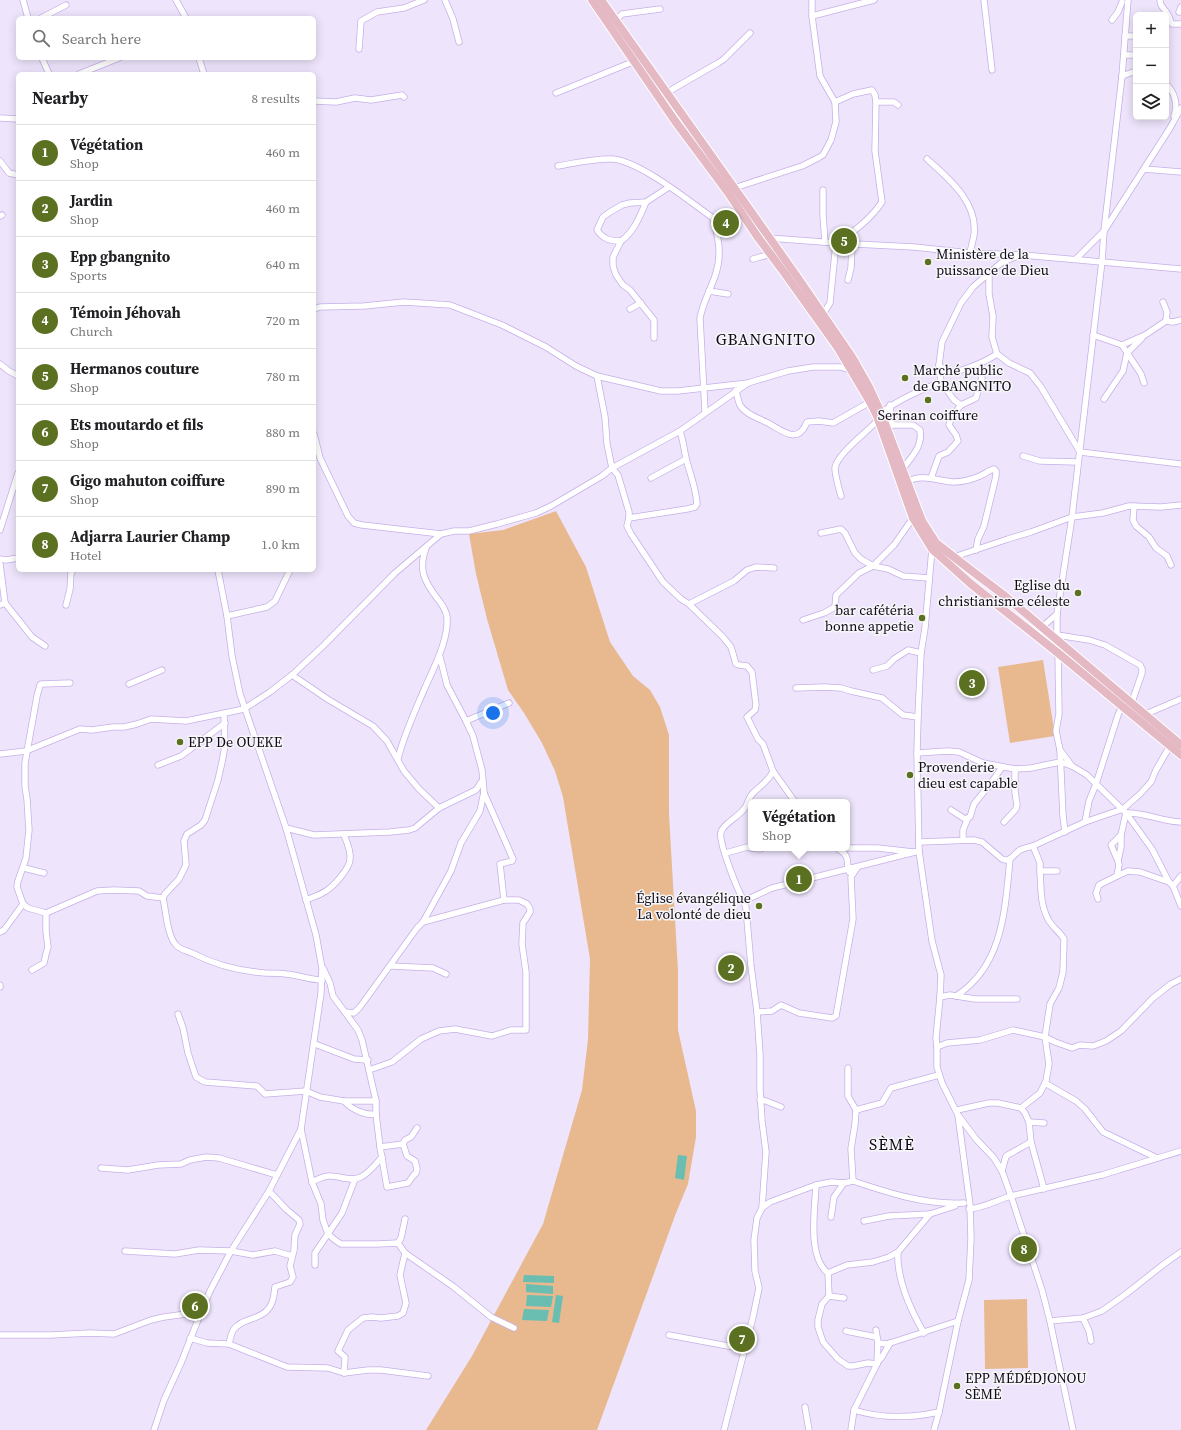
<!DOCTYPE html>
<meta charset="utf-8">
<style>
:root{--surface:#fff;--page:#f6f6f6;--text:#202124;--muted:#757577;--line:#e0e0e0;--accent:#5b7121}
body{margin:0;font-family:"Source Serif 4",serif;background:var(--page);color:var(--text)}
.controls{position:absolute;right:12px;top:12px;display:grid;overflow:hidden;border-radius:6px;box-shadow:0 2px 10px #0003}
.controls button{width:36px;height:36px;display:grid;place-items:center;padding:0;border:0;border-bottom:1px solid var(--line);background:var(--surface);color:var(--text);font:20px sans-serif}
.you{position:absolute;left:493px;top:713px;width:14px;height:14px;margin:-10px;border:3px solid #fff;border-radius:50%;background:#1a73e8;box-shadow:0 0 0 6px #1a73e833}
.badge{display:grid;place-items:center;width:26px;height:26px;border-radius:50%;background:var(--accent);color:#fff;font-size:13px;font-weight:700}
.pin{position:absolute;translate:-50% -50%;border:2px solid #fff;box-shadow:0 1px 4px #0006}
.popup{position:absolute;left:748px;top:799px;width:102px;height:52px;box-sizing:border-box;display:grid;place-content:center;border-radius:6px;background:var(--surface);filter:drop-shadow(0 1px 3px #0005);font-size:13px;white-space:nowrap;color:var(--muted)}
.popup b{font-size:15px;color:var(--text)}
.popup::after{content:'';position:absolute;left:50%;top:100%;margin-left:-8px;border:8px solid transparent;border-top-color:var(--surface)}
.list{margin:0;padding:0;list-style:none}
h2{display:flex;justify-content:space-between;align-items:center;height:52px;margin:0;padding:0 16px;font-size:17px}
h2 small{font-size:13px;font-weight:400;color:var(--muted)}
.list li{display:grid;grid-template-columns:26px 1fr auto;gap:12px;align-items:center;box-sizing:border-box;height:56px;padding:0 16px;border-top:1px solid var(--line)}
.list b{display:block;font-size:15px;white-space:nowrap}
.list p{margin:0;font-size:13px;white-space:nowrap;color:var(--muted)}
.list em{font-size:13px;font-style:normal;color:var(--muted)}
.icon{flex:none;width:22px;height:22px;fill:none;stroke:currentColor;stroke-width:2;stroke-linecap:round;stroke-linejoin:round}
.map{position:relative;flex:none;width:1181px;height:1430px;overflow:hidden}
.search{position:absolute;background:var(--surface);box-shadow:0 2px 10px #0003;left:16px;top:16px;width:300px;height:44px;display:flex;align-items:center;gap:10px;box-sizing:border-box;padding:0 14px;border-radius:6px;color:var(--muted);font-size:15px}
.panel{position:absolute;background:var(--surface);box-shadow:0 2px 10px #0003;left:16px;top:72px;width:300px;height:500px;border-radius:6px}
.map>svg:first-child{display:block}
</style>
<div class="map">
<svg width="1181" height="1430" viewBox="0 0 1181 1430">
<rect width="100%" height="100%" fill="#eee5fc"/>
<g fill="#e8b98f">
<path d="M 556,511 L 586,567 L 610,642 L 633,676 L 650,690 L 660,707 L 669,735 L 669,814 L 678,971 L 678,1030 L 696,1111 L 696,1137 L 688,1184 L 676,1213 L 597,1430 L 426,1430 L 472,1356 L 543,1224 L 582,1090 L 588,1039 L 590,959 L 563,797 L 555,771 L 542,743 L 524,713 L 508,690 L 487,619 L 476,574 L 469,534 L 503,530 Z"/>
<path d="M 1043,660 L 1055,736 L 1010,743 L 998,667 Z"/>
<path d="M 1027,1299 L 1028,1368 L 985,1369 L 984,1300 Z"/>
</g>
<g fill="#69beb1">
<path d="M 678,1155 L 687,1156 L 684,1180 L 675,1178 Z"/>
<path d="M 524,1275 L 554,1276 L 554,1283 L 523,1282 Z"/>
<path d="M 526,1284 L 553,1286 L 553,1294 L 526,1292 Z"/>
<path d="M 527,1295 L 553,1296 L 551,1307 L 526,1306 Z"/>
<path d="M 556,1295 L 563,1296 L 559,1323 L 552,1322 Z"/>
<path d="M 524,1309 L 549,1310 L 547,1321 L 522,1320 Z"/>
</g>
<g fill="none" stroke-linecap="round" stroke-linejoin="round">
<defs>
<g id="minor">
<path d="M 23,0 L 28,18"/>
<path d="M 176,0 L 186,18"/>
<path d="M 445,0 L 453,19 L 459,42"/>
<path d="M 984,0 L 992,70"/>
<path d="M 1160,0 C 1160,8 1165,8 1168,15 C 1170,18 1170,21 1172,24 L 1181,24"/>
<path d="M 1181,7 L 1179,12 L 1181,12"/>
<path d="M 812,16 L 874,0"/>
<path d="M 41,18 L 66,5"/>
<path d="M 616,20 L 622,14 L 660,9"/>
<path d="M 1112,20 L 1118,12 L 1122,2"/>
<path d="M 1125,36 L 1134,36 L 1136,38"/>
<path d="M 359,49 L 361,21 L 377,12 L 404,8 L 424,0"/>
<path d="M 1124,55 L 1136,55"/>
<path d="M 42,58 L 49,74"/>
<path d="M 199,58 L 204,74"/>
<path d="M 79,74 L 119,58"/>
<path d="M 1122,76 L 1136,71"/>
<path d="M 1166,84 C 1175,92 1178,105 1174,116"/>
<path d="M 556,93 L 635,61"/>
<path d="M 666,93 L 718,63 L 724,59 L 750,33"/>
<path d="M 314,101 L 336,102 L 355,98 L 371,100 L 402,95 L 404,97"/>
<path d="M 835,102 L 853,94 L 872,90 L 875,95 L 876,102 L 894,102 L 898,105"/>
<path d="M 0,118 L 18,119"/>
<path d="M 927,159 C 949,179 978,202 974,235 C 973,241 971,247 970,253"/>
<path d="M 0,161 L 9,173 L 18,175"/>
<path d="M 558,166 C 576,163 594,158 613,159 C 641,162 689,201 713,218 C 716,230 720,242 719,255 C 719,277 704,296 700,318 L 705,412"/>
<path d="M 1144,169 L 1181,172"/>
<path d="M 734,188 L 802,166 L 818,158 L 823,155 L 831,140 L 836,122 L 835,102 L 820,76 L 812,16 L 812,0"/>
<path d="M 823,190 L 823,215 L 825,242"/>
<path d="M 646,202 C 640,216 634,232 621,241 C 610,241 603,239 597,230 L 603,217 L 610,212 L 622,205 L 630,203 L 646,202 L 669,187"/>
<path d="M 0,216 L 2,215"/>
<path d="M 713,218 L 739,210"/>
<path d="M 769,238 L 836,243 L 914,247 L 970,253 L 1023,255 L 1181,269"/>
<path d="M 621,241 L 613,257 L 613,266 L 616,275 L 623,285 L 630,290 L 654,320 L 654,338"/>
<path d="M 753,259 L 771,254"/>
<path d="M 1076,259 L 1104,231 L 1170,128 L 1181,108"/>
<path d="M 989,274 L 989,294 L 993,316 L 992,337 L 997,354 L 1009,363 L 1030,373 L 1041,387 L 1080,452 L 1181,464"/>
<path d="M 848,280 L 851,268 L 852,244"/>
<path d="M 709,291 L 728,294"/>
<path d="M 314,309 L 320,307 L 364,306 L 404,302 L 450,305 L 502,325 L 546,347 L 576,366 L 597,376 L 661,391 L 678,391 L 748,383 L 788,371 L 813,367 L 841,367 L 852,371"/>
<path d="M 630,309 L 641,303"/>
<path d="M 823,314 L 830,303 L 836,243 C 854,232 870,220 882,202 L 875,151 L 876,102"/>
<path d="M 1166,321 L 1173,322 L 1181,320"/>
<path d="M 1093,335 L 1122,345 L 1145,335 L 1166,321 L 1167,312 L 1163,302"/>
<path d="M 1122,345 L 1141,374 L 1144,383"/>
<path d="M 0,364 L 9,371 L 18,376"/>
<path d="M 939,365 C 941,367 944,370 946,371 C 958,375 988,360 997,354"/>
<path d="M 597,376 L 605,417 L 607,444 L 612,468 L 618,475 L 629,512 L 629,518 L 627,526 L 631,534 L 663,582 L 681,599 L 689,604 L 723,637 L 731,647 L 736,664 L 739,665 L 747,666 L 752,672 L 756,705 L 755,710 L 747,717 L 758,739 L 763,744 L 773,771 L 795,802"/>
<path d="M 941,382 L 939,365 L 942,342 L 961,303 L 973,287 L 1001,263 L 1015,257"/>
<path d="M 736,390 C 737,395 738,401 740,405 C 745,414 758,418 766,422 C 781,429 797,447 807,422 L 819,421 L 833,423 L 870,402"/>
<path d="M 1104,399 L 1123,371 L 1127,353 L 1142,338"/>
<path d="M 881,413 C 899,399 920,390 941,382 L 954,400 L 961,405 L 976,398 C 979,390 977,387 982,378 L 980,372 L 974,366"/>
<path d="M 892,425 L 913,425 L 920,430 C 923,447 911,457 902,470"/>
<path d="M 889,428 L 892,425 L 890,405"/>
<path d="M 314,434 L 320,458 L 348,516 L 354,523 L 362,525 L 441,534"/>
<path d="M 1023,456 L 1040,461 L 1077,462"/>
<path d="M 651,478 L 686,459"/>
<path d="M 931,478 L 939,456 L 948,452 L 958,441 L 956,435 L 949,425 L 951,418 L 961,405"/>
<path d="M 907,482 C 921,473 938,481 953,482 C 961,482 973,479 980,476 C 985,474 989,470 994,469 L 996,471 L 996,476 L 984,526 L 978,539 L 976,550"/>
<path d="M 841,496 C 839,489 835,475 835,468 C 837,454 867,432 877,421 L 877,418"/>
<path d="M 1134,506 L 1133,520 L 1136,526 L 1149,537 L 1156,548 L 1167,556 L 1171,565"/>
<path d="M 629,518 L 687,509 L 695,507 L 697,504 C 696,487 690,475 686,458 C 684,449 683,440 680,431"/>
<path d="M 0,530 L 18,473"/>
<path d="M 821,533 L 841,529 L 845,533 L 855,553 L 861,559 L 873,566 L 888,569 L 903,576 L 929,578"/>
<path d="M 932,549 L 925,628 L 921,653 L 918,717 L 917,753 L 919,851 L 932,941 L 941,975 L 940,997 L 936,1038 L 937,1047 L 937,1067 L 942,1083 L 958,1115 L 970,1205 L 971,1239 L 969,1280 L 958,1321 L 939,1412 L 934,1430"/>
<path d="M 954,557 L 1008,539 L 1031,532 L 1072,517 L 1103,513 L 1129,506 L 1161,507 L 1181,505"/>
<path d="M 0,559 L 6,560 L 18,558"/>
<path d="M 0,564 L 5,603 L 0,605"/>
<path d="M 5,603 L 32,637 L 45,646"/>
<path d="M 689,604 L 734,581 L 747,570 L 756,567 L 774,568"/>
<path d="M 66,605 L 70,589 L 71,573 L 73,570"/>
<path d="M 227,616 L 267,607 L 275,601 L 290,570"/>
<path d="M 803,620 L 824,613 L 835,607 L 836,595 L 859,573 L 873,566 L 894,545 L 913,518"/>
<path d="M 1042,627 L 1057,614"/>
<path d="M 1057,635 L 1089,640 L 1105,645 L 1140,665 L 1142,669 L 1142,673 L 1132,702"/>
<path d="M 1057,639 L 1057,614 L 1072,517 L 1102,261 L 1104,231 L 1122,76 L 1128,0"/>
<path d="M 1058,653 L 1059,714 L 1056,731 L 1060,750 L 1063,816 L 1065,832"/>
<path d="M 440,657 L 447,685 L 466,721"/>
<path d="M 873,670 L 887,666 L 894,659 L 908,650 L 921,653"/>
<path d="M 292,675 L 329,700 L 373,726 L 387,741 L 404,771 L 419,789 L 439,808"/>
<path d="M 70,683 L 41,684 L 40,685 L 37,696 L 25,763 L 25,786 L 27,799 L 29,830 L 26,858 L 18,881 L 17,887 L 23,904 L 28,908 L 46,913 L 97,891 L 114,890 L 139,891 L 147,896 L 163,898 C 166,911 167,935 176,945 C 179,949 187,951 192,953 C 215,965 239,971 265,973 C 272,973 279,973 286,974 C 298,975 310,980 322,980"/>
<path d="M 129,684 L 162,670"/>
<path d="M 796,688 L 824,687 L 841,688 L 851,691 L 882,698 L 903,715 L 918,717"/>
<path d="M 1146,714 L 1181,699"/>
<path d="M 1060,750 L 1072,766 L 1087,775 L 1126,813 L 1152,849 L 1169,882 L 1173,886 L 1181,906"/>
<path d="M 917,753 L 948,751 L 959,752 L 983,763 L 1015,769 L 1031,768 L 1060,762 L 1072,766"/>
<path d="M 0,754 L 26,751 L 80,729 L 92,730 L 113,727 L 124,727 L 137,724 L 151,719 L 186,721 L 244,709 L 270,692 L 292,675 L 323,646 L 395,573 L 441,534 L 454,531 L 469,531 L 497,524 L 536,513 L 551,506 L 602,476 L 612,468 L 680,431 L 748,383"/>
<path d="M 398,759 C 403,737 415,711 424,690 C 433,669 449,640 447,617 C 446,610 442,604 437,598 C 424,581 418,569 426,548"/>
<path d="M 158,765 L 181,756 L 225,723"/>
<path d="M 484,793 L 513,859 L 512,861 L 500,864 L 504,900"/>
<path d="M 951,810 L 965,819 L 970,817 L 974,804 L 991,783 L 1002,767"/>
<path d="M 1004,822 L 1016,809 L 1017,805 L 1015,792 L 1015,769"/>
<path d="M 1085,822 L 1089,801 L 1096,784 L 1118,715 L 1122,706"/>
<path d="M 286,828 L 314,835 L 390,832 L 409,830 L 415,828 L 439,808 L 476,790 L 482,781"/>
<path d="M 963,840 L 963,830 L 968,818"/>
<path d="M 919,842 L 974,840 L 982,842 L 1002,859 C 1011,863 1013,854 1020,850 C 1024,848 1029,847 1033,846"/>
<path d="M 752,848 L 760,849 L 762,848"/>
<path d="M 837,848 C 852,858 845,858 849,872"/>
<path d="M 842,848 L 878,848 L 913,852"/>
<path d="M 726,853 L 747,847 L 751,848"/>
<path d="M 1118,861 L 1111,845 L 1121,835"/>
<path d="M 24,868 L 44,873"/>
<path d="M 1057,871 L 1040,871 L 1040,863 L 1033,846 L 1085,822 L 1123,809 L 1140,794 L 1151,782 L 1156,770 L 1170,746"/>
<path d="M 1117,876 L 1128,871 L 1140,872 L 1169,882"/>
<path d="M 1173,886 L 1181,876"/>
<path d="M 163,898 L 165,894 L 179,879 L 186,865 L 184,841 L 187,834 L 201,825 L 205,820 L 218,780 L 222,762 L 225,746 L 224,714"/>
<path d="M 1098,899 L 1096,893 L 1099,885 L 1117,876 L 1119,865 L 1118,861 L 1121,847 L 1121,835 L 1126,813 C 1145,812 1162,822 1181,822"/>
<path d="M 306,900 C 313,897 320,895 326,891 C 334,886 350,868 350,859 C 351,851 347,842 344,835"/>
<path d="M 744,901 C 738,891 718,842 721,832 C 723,824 738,817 744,809 C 748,805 748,798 753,793 C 760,786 769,781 773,771"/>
<path d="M 423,922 L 451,871 L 461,843 L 480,811 L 484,792 L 482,770 L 473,736 L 466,721 L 509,703"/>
<path d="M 0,932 L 4,930 L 23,904"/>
<path d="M 391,966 L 433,968 L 446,974"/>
<path d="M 323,968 L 330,983 L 333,996 L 358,1030 L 362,1040 L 376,1101 L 376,1114 L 380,1147 L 387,1187 L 408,1183 L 413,1176 L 416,1173 L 417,1169 L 415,1161 L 407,1156 L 403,1144"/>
<path d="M 32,970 L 44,963 L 46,954 L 48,947 L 46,931 L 46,913"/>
<path d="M 0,985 L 0,987"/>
<path d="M 956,996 C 1003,966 1005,910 1010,859"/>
<path d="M 940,997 L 950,995 L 975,999 L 1017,999"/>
<path d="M 345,1012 L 354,1013 L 360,1007 L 417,928 L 423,922 L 504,900 L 519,900 L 527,904 L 530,909 L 530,912 L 523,923 L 522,944 L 526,972 L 526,1030 L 511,1030 L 492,1036 L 455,1029 L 439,1031 L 421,1039 L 392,1062 L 369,1070"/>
<path d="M 757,1012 L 772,1011 L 781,1005 L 799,1013 L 832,1018 L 836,1016 L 853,919 L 851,877 L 857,868"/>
<path d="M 178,1014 L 183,1028 L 188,1053 L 196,1077 L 205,1082 L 257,1086 L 265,1094 L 306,1091 L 320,1097 L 344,1101 L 376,1101"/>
<path d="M 315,1044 L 354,1059 L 368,1060"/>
<path d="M 937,1047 L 947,1043 L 980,1040 L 1013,1030 L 1045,1037 L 1055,1042 L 1072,1048 L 1080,1045 L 1093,1046 L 1106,1041 L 1121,1031 L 1153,998 L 1171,984 L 1181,979"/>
<path d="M 848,1068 L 848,1096 L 856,1110 L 855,1124 L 851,1149 L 853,1181"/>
<path d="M 1045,1083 L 1076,1101 L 1085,1109 L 1103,1132 L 1157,1158"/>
<path d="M 760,1100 L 766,1101 L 781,1107"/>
<path d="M 344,1101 C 351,1109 365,1116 376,1114"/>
<path d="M 1021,1108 L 1040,1093 L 1046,1081 L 1049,1064 L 1045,1037 L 1050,1004 L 1059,988 L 1063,972 L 1064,939 C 1059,931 1052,927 1048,919 C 1040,904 1041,887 1040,871"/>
<path d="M 856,1110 L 882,1103 L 891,1088 L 939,1075"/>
<path d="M 957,1110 L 989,1103 L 998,1103 L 1021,1108 L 1025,1113 L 1029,1122 L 1031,1142 L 1044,1189"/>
<path d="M 958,1115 L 976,1139 L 994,1158 L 1002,1171 L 1011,1196 L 1042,1290 L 1050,1321 L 1073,1430"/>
<path d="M 1029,1122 L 1044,1123"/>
<path d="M 301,1129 L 312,1182 L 321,1204 L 323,1220 L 328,1234 L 335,1240 L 341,1244 L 377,1244 L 398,1243 L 405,1253 L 454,1287 L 491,1317 L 514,1328"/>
<path d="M 380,1147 L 403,1144 L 405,1140 L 411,1137 L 417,1128"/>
<path d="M 101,1168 L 128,1170 L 158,1165 L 181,1164 L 190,1160 L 206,1157 L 219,1158 L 277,1175"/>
<path d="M 1002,1171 L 1006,1156 L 1031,1142"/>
<path d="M 312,1182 C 318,1179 323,1176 330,1176 C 340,1176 352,1182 361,1177 C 369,1173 376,1164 382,1157"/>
<path d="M 816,1185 C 815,1208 807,1257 828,1273"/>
<path d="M 762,1208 L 766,1152 L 762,1121 L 760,1090 L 760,1055 L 757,1012 L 751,966 L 746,908 L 744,901 L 772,888 L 919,851"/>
<path d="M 969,1209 C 984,1208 997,1200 1011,1196 L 1102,1175 L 1181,1151"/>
<path d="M 831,1217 L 834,1197 L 844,1183"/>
<path d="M 864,1221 L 889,1216 L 930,1214"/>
<path d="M 398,1243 L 401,1238 L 405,1219"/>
<path d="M 125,1251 L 175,1254 L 199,1250 L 231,1251 L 253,1255 L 275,1251 L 292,1256"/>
<path d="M 898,1252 C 896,1278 911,1311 924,1333"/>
<path d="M 315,1265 L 315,1253 L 342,1213 L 355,1179"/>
<path d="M 829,1296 L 844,1298"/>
<path d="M 1083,1318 L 1089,1331 L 1091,1341"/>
<path d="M 1050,1321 L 1083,1318 L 1102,1311 L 1126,1294 L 1164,1264 L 1181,1252"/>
<path d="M 846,1331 L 876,1337"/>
<path d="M 0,1335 L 51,1335 L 90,1333 L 114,1334 L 151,1320 L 164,1317 L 201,1312"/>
<path d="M 669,1335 L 744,1349"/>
<path d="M 190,1338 L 207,1343 L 229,1344 L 287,1367 L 328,1368 L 344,1373 L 368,1370 L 381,1370 L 428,1376"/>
<path d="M 878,1343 L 887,1344 L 958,1321"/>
<path d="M 229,1344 C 230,1340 231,1333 234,1329 C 242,1318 261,1320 269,1308 C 274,1302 274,1294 275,1287 L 290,1282 L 293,1277 L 290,1266 L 294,1250 L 295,1235 L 300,1224 L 299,1220 L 287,1210 L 269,1191"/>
<path d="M 877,1363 L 882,1357 L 890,1343"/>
<path d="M 877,1364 L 868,1363 L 853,1366 L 848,1366 L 838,1359 L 823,1342 L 818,1327 L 818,1320 L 822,1304 L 829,1296 L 828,1273 L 847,1265 L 873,1262 L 889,1257 L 898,1252 L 930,1214 L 955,1206"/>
<path d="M 344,1373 L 345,1357 L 338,1351 L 348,1330 L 363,1318 L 372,1317 L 381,1318 L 398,1316 L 403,1313 L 406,1303 L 400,1275 L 405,1253"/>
<path d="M 805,1407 L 809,1430"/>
<path d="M 854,1410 C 882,1419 911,1418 939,1412"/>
<path d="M 154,1430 L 164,1400 L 181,1363 L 201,1312 L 210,1291 L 231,1251 L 269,1191 L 301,1129 L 321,993 L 322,968 L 316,935 L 286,828 L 240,694 L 232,656 L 227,616 L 218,570"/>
<path d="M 724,1430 L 753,1317 L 759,1288 L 755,1271 L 754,1240 L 757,1218 L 762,1208 L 770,1202 L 816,1185 L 831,1182 L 844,1183 L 853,1181 C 889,1193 925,1205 964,1203"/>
<path d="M 851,1430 L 854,1410 L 877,1364 L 878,1343 L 876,1330"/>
</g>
<g id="primary">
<path d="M 592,0 L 675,121 L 727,191 L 757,236 L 786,275 L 838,348 L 870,402 L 877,416 L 913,518 L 932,549 L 971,584 L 1058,653 L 1181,755"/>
<path d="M 601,0 L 798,278 L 852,357 L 869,387 L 881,413 L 922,521 L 936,543 L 972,571 L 1005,596 L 1181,745"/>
</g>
</defs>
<use href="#minor" stroke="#c6afe8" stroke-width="7"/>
<use href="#primary" stroke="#fff" stroke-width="10"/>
<use href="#minor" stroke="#fff" stroke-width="5.5"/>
<use href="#primary" stroke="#e4b9c4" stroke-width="8"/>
</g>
<g fill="#5b7121" stroke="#f7f7f7" stroke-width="1.5">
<circle cx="928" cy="262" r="4"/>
<circle cx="905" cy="378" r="4"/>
<circle cx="928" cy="400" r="4"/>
<circle cx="1078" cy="593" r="4"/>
<circle cx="922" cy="618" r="4"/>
<circle cx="180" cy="742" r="4"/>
<circle cx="910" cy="775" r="4"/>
<circle cx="759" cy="906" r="4"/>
<circle cx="957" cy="1386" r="4"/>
</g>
<g text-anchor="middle" stroke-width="3" stroke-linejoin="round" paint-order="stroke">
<g font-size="14" fill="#11081c" stroke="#f7f7f7" text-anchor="start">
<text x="936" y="259">Ministère de la<tspan x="936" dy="16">puissance de Dieu</tspan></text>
<text x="913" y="375">Marché public<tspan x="913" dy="16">de GBANGNITO</tspan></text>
<text x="928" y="420" text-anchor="middle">Serinan coiffure</text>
<text x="1070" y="590" text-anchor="end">Eglise du<tspan x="1070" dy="16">christianisme céleste</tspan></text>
<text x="914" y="615" text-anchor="end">bar cafétéria<tspan x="914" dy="16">bonne appetie</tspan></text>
<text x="188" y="747">EPP De OUEKE</text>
<text x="918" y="772">Provenderie<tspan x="918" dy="16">dieu est capable</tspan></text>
<text x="751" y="903" text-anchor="end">Église évangélique<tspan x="751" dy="16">La volonté de dieu</tspan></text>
<text x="965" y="1383">EPP MÉDÉDJONOU<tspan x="965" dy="16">SÈMÉ</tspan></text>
</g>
<g font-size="16" letter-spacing="1" fill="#11081c" stroke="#f7f7f7">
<text x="766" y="345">GBANGNITO</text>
<text x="892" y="1150">SÈMÈ</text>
</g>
</g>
</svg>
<div class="controls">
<button>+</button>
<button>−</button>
<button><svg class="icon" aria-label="layers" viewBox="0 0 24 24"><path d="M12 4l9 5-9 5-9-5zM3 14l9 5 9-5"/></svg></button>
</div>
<div class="you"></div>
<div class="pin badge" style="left:799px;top:879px">1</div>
<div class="popup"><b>Végétation</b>Shop</div>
<div class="pin badge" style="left:731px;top:968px">2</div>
<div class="pin badge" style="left:972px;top:683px">3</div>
<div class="pin badge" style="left:726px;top:223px">4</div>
<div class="pin badge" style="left:844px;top:241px">5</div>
<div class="pin badge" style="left:195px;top:1306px">6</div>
<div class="pin badge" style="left:742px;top:1339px">7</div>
<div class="pin badge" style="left:1024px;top:1249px">8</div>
<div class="search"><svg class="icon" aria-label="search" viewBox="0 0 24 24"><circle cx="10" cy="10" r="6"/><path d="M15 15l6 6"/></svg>Search here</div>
<section class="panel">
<h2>Nearby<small>8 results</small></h2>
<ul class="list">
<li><span class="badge">1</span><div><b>Végétation</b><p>Shop</p></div><em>460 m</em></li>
<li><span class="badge">2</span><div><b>Jardin</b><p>Shop</p></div><em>460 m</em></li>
<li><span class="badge">3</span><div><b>Epp gbangnito</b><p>Sports</p></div><em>640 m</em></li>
<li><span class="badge">4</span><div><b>Témoin Jéhovah</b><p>Church</p></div><em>720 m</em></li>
<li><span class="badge">5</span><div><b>Hermanos couture</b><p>Shop</p></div><em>780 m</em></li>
<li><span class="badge">6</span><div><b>Ets moutardo et fils</b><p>Shop</p></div><em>880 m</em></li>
<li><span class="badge">7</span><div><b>Gigo mahuton coiffure</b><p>Shop</p></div><em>890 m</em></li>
<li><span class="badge">8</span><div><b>Adjarra Laurier Champ</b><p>Hotel</p></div><em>1.0 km</em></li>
</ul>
</section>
</div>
